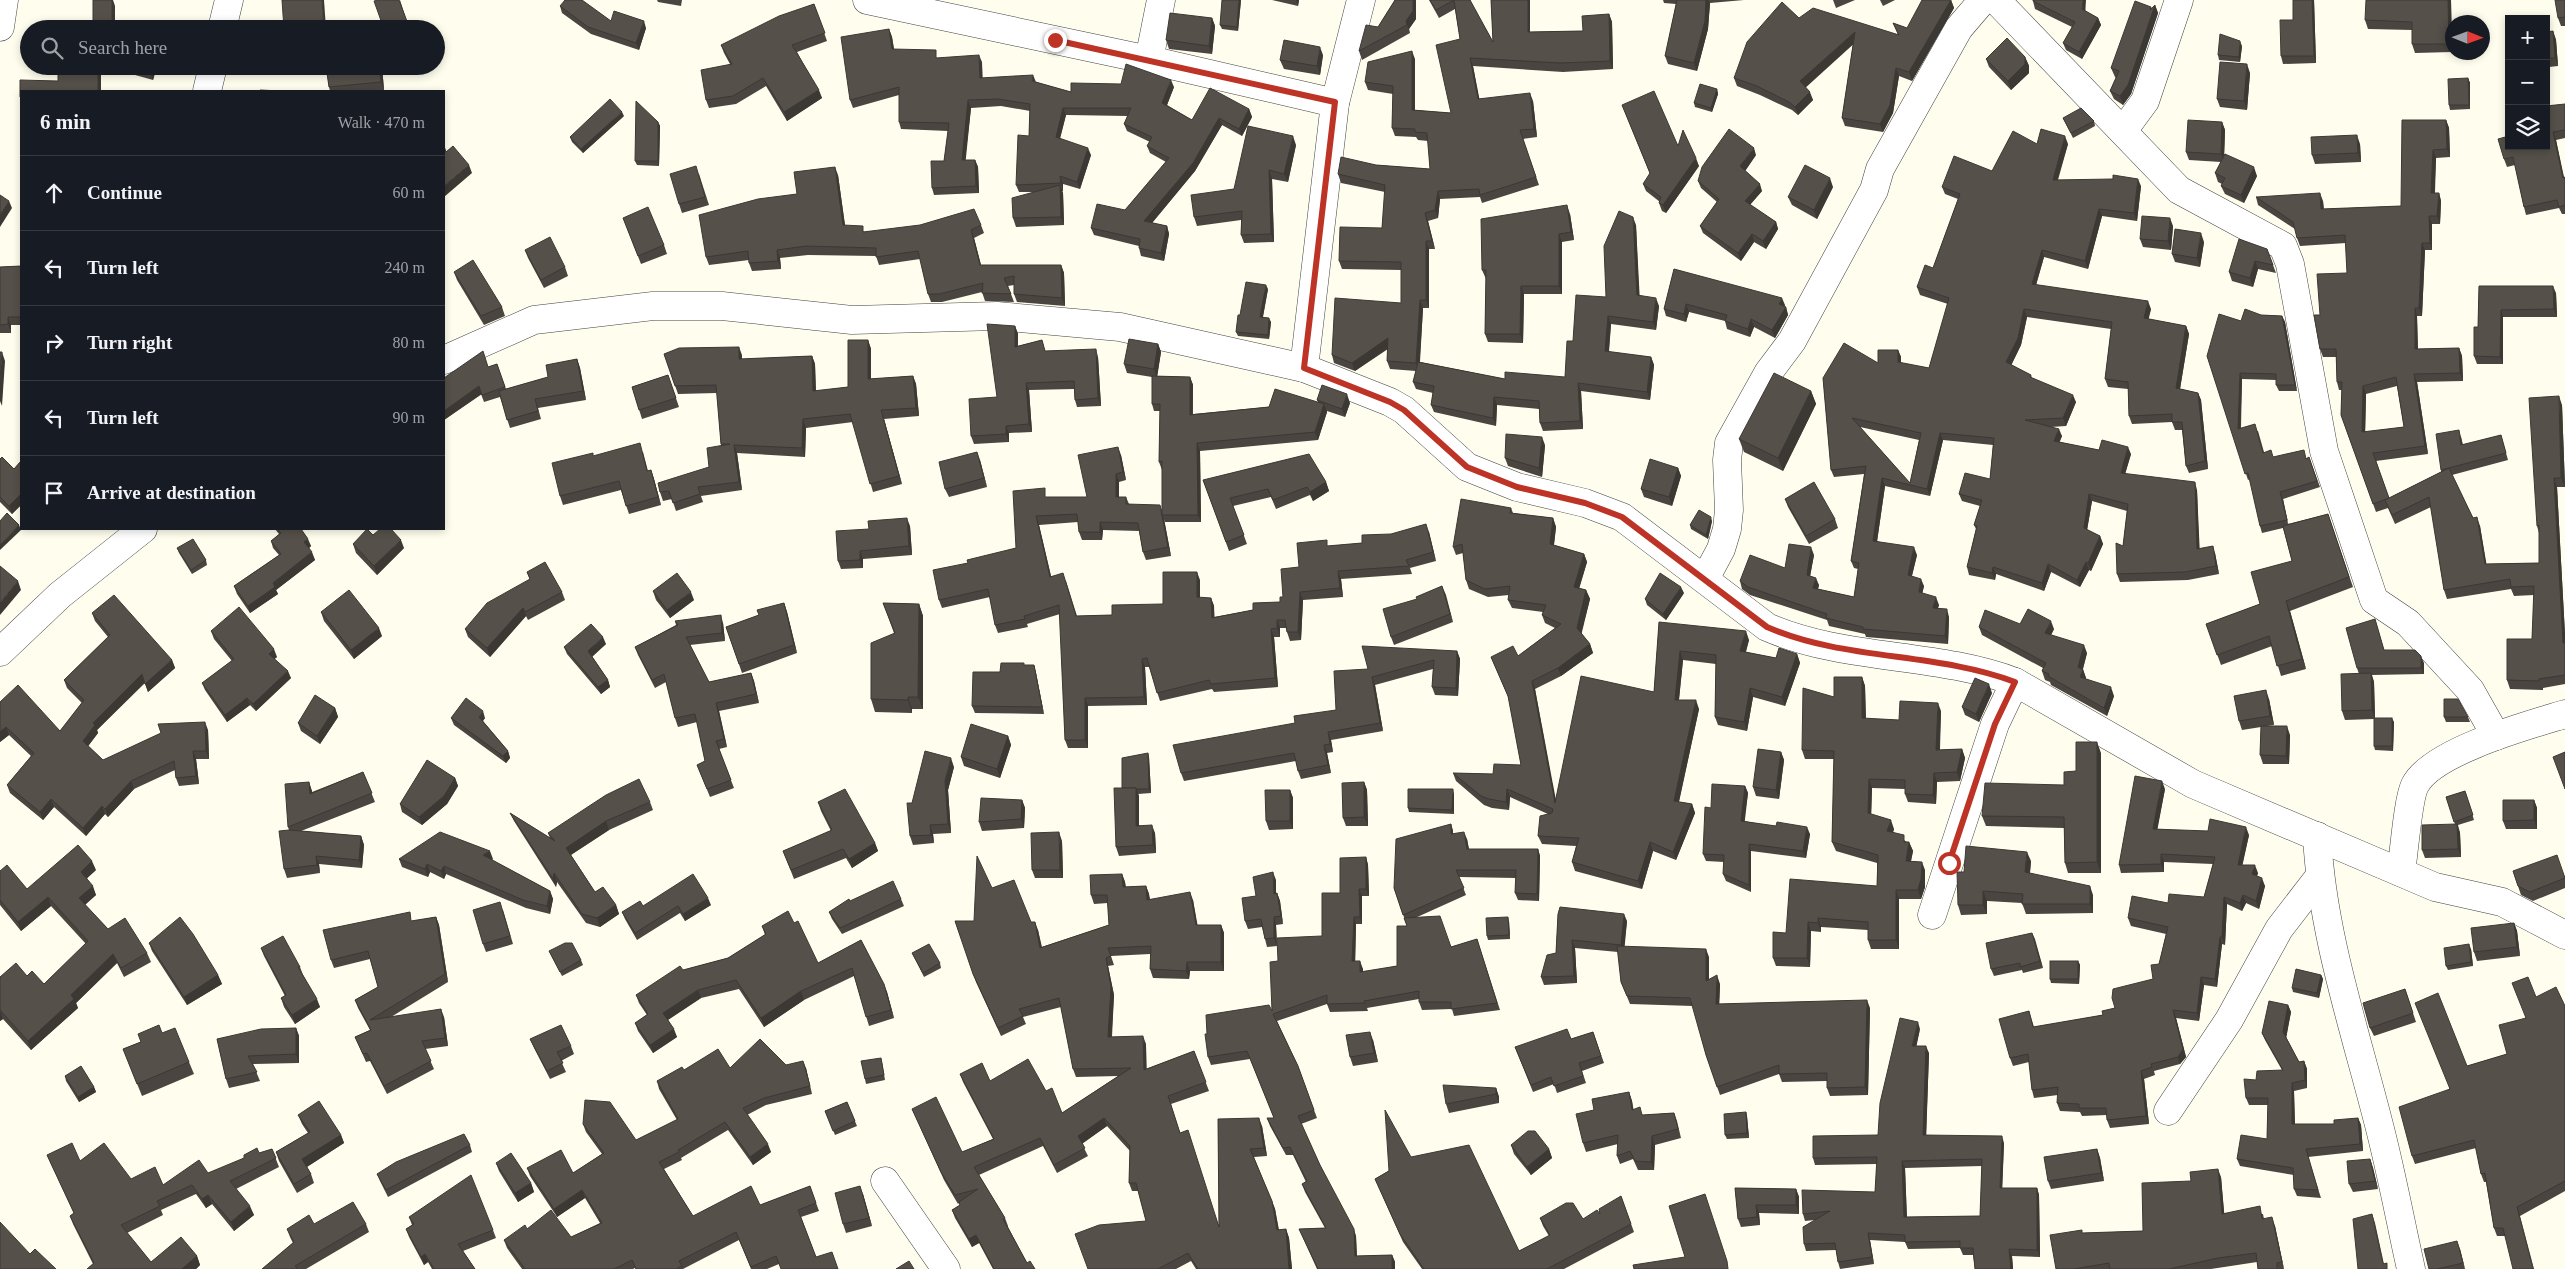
<!DOCTYPE html>
<meta charset="utf-8">
<style>
:root{--surface:#171b24;--page:#242831;--text:#f1f3f6;--muted:#9ea1a6;--line:#363941}
body{margin:0;font-family:"Times New Roman",serif;background:var(--page);color:var(--text)}
.controls{position:absolute;right:15px;top:15px;display:grid;overflow:hidden;border-radius:0px;box-shadow:0 2px 8px #0003}
.controls button{width:45px;height:45px;display:grid;place-items:center;padding:0;border:0;border-bottom:1px solid var(--line);background:var(--surface);color:var(--text);font:25px sans-serif}
.compass{position:absolute;left:2445px;top:15px;width:45px;height:45px;border-radius:50%;background:var(--surface);box-shadow:0 2px 8px #0003;rotate:91deg}
.stop{position:absolute;width:15px;height:15px;margin:-11px;border:4px solid #bd3426;border-radius:50%;background:#fff}
.stop.end{background:#bd3426;border-color:#fff;box-shadow:0 1px 5px #0008}
.list{margin:0;padding:0;list-style:none}
h2{display:flex;justify-content:space-between;align-items:center;height:65px;margin:0;padding:0 20px;font-size:21px}
h2 small{font-size:16px;font-weight:400;color:var(--muted)}
.list li{display:grid;grid-template-columns:32px 1fr auto;gap:15px;align-items:center;box-sizing:border-box;height:75px;padding:0 20px;border-top:1px solid var(--line)}
.list b{display:block;font-size:19px;white-space:nowrap}
.list em{font-size:16px;font-style:normal;color:var(--muted)}
.icon{flex:none;width:28px;height:28px;fill:none;stroke:currentColor;stroke-width:2;stroke-linecap:round;stroke-linejoin:round}
.map{position:relative;flex:none;width:2565px;height:1269px;overflow:hidden}
.search{position:absolute;background:var(--surface);box-shadow:0 2px 8px #0003;left:20px;top:20px;width:425px;height:55px;display:flex;align-items:center;gap:12px;box-sizing:border-box;padding:0 18px;border-radius:28px;color:var(--muted);font-size:19px}
.panel{position:absolute;background:var(--surface);box-shadow:0 2px 8px #0003;left:20px;top:90px;width:425px;height:440px;border-radius:0px}
.map>svg:first-child{display:block}
</style>
<div class="map">
<svg width="2565" height="1269" viewBox="0 0 2565 1269">
<rect width="100%" height="100%" fill="#fffeee"/>
<g fill="none" stroke-linecap="round" stroke-linejoin="round">
<defs>
<g id="minor">
<path d="M 867,0 L 1149,60 L 1335,103"/>
<path d="M 1996,0 L 2179,190 L 2283,246 L 2290,264 L 2324,451 L 2374,600 L 2408,623 L 2470,690 L 2496,736"/>
<path d="M 0,27 L 4,0"/>
<path d="M 222,29 L 229,0"/>
<path d="M 1149,60 L 1161,0"/>
<path d="M 207,91 L 213,66"/>
<path d="M 2123,131 L 2145,101 L 2179,0"/>
<path d="M 444,360 L 534,320 L 653,306 L 722,306 L 852,320 L 997,316 L 1120,327 L 1304,368 L 1390,402 L 1404,410 L 1467,467 L 1517,487 L 1585,503 L 1622,517 L 1767,627 C 1845,661 1936,652 2015,682 L 2193,784 L 2435,887 L 2502,902 L 2565,935"/>
<path d="M 1304,368 L 1335,103 L 1361,0"/>
<path d="M 1705,579 L 1721,549 L 1727,529 L 1729,510 L 1727,460 L 1729,443 L 1768,373 L 1792,341 L 1874,190 L 1880,169 L 1959,28 L 1983,0"/>
<path d="M 0,652 L 60,595 L 143,529"/>
<path d="M 2317,836 C 2322,933 2354,1027 2378,1121 C 2391,1170 2400,1220 2411,1269"/>
<path d="M 2401,872 C 2404,854 2408,798 2415,785 C 2433,751 2529,725 2565,714"/>
<path d="M 1932,915 L 1995,724 L 2015,682"/>
<path d="M 2168,1111 L 2229,1020 L 2279,929 L 2319,877"/>
<path d="M 885,1181 L 946,1269"/>
</g>
</defs>
<use href="#minor" stroke="#414141" stroke-width="29"/>
<use href="#minor" stroke="#fff" stroke-width="28"/>
</g>
<g fill="#4a4540" fill-rule="evenodd">
<path d="M 400,0 L 409,29 L 384,29 Z"/>
<path d="M 657,0 L 682,0 L 681,6 L 658,2 Z"/>
<path d="M 1241,0 L 1238,31 L 1222,29 L 1220,25 Z"/>
<path d="M 1272,0 L 1299,0 L 1298,6 Z"/>
<path d="M 1395,0 L 1416,0 L 1416,19 L 1409,29 L 1410,33 L 1362,60 L 1359,51 L 1378,27 Z"/>
<path d="M 1429,0 L 1470,0 L 1493,42 L 1491,0 L 1530,0 L 1530,32 L 1583,31 L 1609,14 L 1612,22 L 1613,69 L 1563,72 L 1473,66 L 1479,99 L 1533,101 L 1537,137 L 1523,139 L 1539,185 L 1482,203 L 1480,197 L 1440,199 L 1438,218 L 1428,221 L 1435,249 L 1429,249 L 1429,308 L 1423,308 L 1420,362 L 1505,379 L 1565,377 L 1573,341 L 1606,297 L 1636,225 L 1639,296 L 1659,306 L 1656,330 L 1611,324 L 1609,352 L 1651,357 L 1654,365 L 1650,400 L 1581,391 L 1583,429 L 1543,431 L 1540,423 L 1539,409 L 1497,405 L 1496,426 L 1434,412 L 1431,405 L 1433,393 L 1416,389 L 1413,382 L 1416,371 L 1390,369 L 1387,361 L 1388,349 L 1355,371 L 1334,363 L 1332,355 L 1401,303 L 1401,270 L 1342,269 L 1339,261 L 1382,228 L 1385,192 L 1341,183 L 1338,174 L 1376,165 L 1430,169 L 1428,141 L 1418,140 L 1416,137 L 1395,136 L 1392,128 L 1393,94 L 1368,90 L 1365,82 L 1415,59 L 1415,110 L 1451,113 L 1460,39 L 1455,9 L 1439,18 Z"/>
<path d="M 1663,0 L 1744,0 L 1710,3 L 1708,29 L 1697,71 L 1668,64 L 1665,56 L 1676,4 L 1664,3 Z"/>
<path d="M 1833,0 L 1855,0 L 1836,8 Z"/>
<path d="M 1880,0 L 1895,0 L 1883,6 Z"/>
<path d="M 1951,0 L 1954,8 L 1912,81 L 1899,76 L 1893,113 L 1883,132 L 1845,126 L 1842,118 L 1853,44 L 1805,87 L 1813,100 L 1798,115 L 1792,110 L 1760,95 L 1737,86 L 1734,78 L 1799,18 L 1898,35 L 1893,23 L 1907,28 Z"/>
<path d="M 2314,0 L 2316,63 L 2283,64 L 2281,56 L 2293,20 Z"/>
<path d="M 2451,0 L 2452,52 L 2415,53 L 2412,44 L 2412,30 L 2368,29 L 2365,20 Z"/>
<path d="M 2565,0 L 2565,26 L 2561,26 L 2558,18 Z"/>
<path d="M 2033,1 L 2085,11 L 2098,18 L 2101,25 L 2082,59 L 2066,50 L 2063,43 L 2072,27 L 2035,9 Z"/>
<path d="M 814,4 L 827,41 L 797,52 L 822,98 L 787,121 L 766,86 L 736,104 L 709,108 L 706,100 L 730,64 L 724,53 L 721,45 Z"/>
<path d="M 2155,5 L 2158,13 L 2131,94 L 2123,105 L 2114,99 L 2110,91 L 2116,78 L 2115,77 L 2111,68 L 2152,8 Z"/>
<path d="M 560,6 L 611,21 L 646,28 L 639,50 L 591,34 L 562,13 Z"/>
<path d="M 1212,18 L 1215,26 L 1212,54 L 1169,49 L 1166,40 Z"/>
<path d="M 889,29 L 892,37 L 894,49 L 938,58 L 982,62 L 982,78 L 1036,82 L 1071,92 L 1174,87 L 1167,105 L 1192,120 L 1249,109 L 1252,117 L 1242,136 L 1222,125 L 1195,171 L 1152,223 L 1167,226 L 1169,234 L 1164,261 L 1141,256 L 1139,248 L 1139,246 L 1094,235 L 1091,228 L 1125,210 L 1166,162 L 1150,153 L 1147,146 L 1150,142 L 1127,131 L 1124,124 L 1128,116 L 1066,115 L 1060,139 L 1091,155 L 1080,189 L 1063,184 L 1063,191 L 1062,191 L 1063,193 L 1064,225 L 1016,227 L 1013,218 L 1035,192 L 1019,192 L 1016,185 L 1029,136 L 1030,111 L 1001,106 L 971,108 L 965,160 L 975,160 L 978,167 L 979,193 L 934,195 L 932,188 L 944,161 L 948,131 L 901,129 L 899,122 L 899,95 L 853,108 L 850,100 Z"/>
<path d="M 2553,31 L 2556,40 L 2558,66 L 2549,67 L 2550,76 L 2546,76 L 2546,32 Z"/>
<path d="M 2242,46 L 2240,62 L 2219,60 L 2218,55 Z"/>
<path d="M 1323,55 L 1320,75 L 1284,69 L 1280,60 Z"/>
<path d="M 2025,57 L 2029,66 L 2029,73 L 2011,90 L 1989,67 L 1986,59 Z"/>
<path d="M 103,66 L 157,66 L 153,80 Z"/>
<path d="M 326,66 L 382,66 L 384,90 L 373,91 L 330,91 L 329,87 Z"/>
<path d="M 2250,73 L 2247,110 L 2220,107 L 2217,99 Z"/>
<path d="M 2468,78 L 2470,83 L 2470,109 L 2450,110 L 2449,105 Z"/>
<path d="M 1717,89 L 1718,94 L 1712,112 L 1695,107 L 1694,103 Z"/>
<path d="M 2565,104 L 2565,138 L 2556,140 L 2564,177 L 2565,177 L 2565,214 L 2562,214 L 2559,208 L 2526,215 L 2524,207 L 2515,165 L 2507,167 L 2504,159 L 2546,146 Z"/>
<path d="M 1622,105 L 1678,146 L 1699,166 L 1666,213 L 1662,211 L 1659,203 L 1660,202 L 1646,191 L 1643,184 L 1650,174 Z"/>
<path d="M 624,116 L 583,153 L 572,142 L 570,137 Z"/>
<path d="M 2063,118 L 2094,121 L 2095,126 L 2073,138 Z"/>
<path d="M 2446,120 L 2449,128 L 2450,157 L 2436,158 L 2435,193 L 2439,193 L 2441,201 L 2440,224 L 2432,224 L 2432,250 L 2425,250 L 2422,316 L 2417,316 L 2418,349 L 2459,348 L 2462,356 L 2463,381 L 2417,382 L 2428,454 L 2376,461 L 2389,498 L 2441,472 L 2441,470 L 2461,437 L 2463,445 L 2501,435 L 2508,460 L 2452,475 L 2473,518 L 2480,526 L 2486,564 L 2539,563 L 2539,533 L 2537,526 L 2562,405 L 2565,487 L 2557,487 L 2565,635 L 2565,684 L 2543,688 L 2543,690 L 2510,689 L 2507,680 L 2532,639 L 2534,595 L 2514,596 L 2511,589 L 2447,599 L 2444,590 L 2431,507 L 2395,524 L 2388,508 L 2376,512 L 2341,415 L 2342,390 L 2339,390 L 2337,382 L 2336,357 L 2323,357 L 2320,349 L 2320,315 L 2347,273 L 2346,243 L 2300,246 L 2297,238 L 2295,229 L 2258,205 L 2256,197 L 2323,201 L 2324,209 L 2401,206 ZM 2397,386 L 2404,427 L 2365,432 L 2366,394 Z"/>
<path d="M 658,122 L 660,126 L 659,166 L 637,165 L 635,161 Z"/>
<path d="M 2222,122 L 2225,130 L 2224,154 L 2257,176 L 2244,203 L 2225,194 L 2221,186 L 2222,184 L 2218,182 L 2215,173 L 2221,162 L 2189,160 L 2186,152 Z"/>
<path d="M 2037,144 L 2068,144 L 2058,180 L 2141,186 L 2137,221 L 2102,216 L 2088,269 L 2044,257 L 2036,285 L 2151,309 L 2148,319 L 2186,326 L 2189,334 L 2180,389 L 2198,393 L 2201,400 L 2208,469 L 2189,473 L 2186,466 L 2182,430 L 2175,430 L 2172,422 L 2132,424 L 2129,416 L 2128,389 L 2108,387 L 2105,379 L 2111,329 L 2027,317 L 2021,345 L 2011,365 L 2031,375 L 2032,378 L 2076,402 L 2066,426 L 2051,427 L 2062,436 L 2059,442 L 2099,450 L 2131,454 L 2125,474 L 2197,490 L 2199,548 L 2215,553 L 2219,574 L 2188,580 L 2120,582 L 2117,574 L 2123,546 L 2127,511 L 2092,501 L 2087,530 L 2100,536 L 2103,544 L 2091,571 L 2089,570 L 2080,587 L 2051,572 L 2044,591 L 1996,574 L 1995,580 L 1969,575 L 1967,567 L 1976,529 L 1974,525 L 1980,506 L 1962,501 L 1959,494 L 1990,479 L 1993,445 L 1943,440 L 1930,496 L 1885,486 L 1877,541 L 1917,555 L 1912,576 L 1924,586 L 1922,593 L 1939,605 L 1938,608 L 1949,617 L 1948,644 L 1866,637 L 1865,634 L 1829,626 L 1827,620 L 1750,595 L 1742,589 L 1740,581 L 1785,568 L 1814,555 L 1810,576 L 1819,585 L 1818,589 L 1854,597 L 1858,569 L 1854,568 L 1851,561 L 1864,474 L 1834,477 L 1831,470 L 1823,378 L 1878,363 L 1898,350 L 1901,357 L 1901,363 L 1929,368 L 1948,304 L 1920,295 L 1917,287 L 1933,268 L 1958,199 L 1945,194 L 1942,187 L 1992,171 ZM 1860,427 L 1919,440 L 1910,483 Z"/>
<path d="M 2360,144 L 2361,162 L 2315,164 L 2312,155 Z"/>
<path d="M 1296,145 L 1288,182 L 1272,179 L 1274,242 L 1244,243 L 1241,235 L 1241,220 L 1197,226 L 1194,217 Z"/>
<path d="M 1756,155 L 1745,171 L 1762,191 L 1750,205 L 1776,222 L 1778,229 L 1766,249 L 1754,242 L 1741,261 L 1703,233 L 1700,226 L 1717,202 L 1701,188 L 1698,181 Z"/>
<path d="M 699,174 L 709,205 L 682,213 L 679,204 Z"/>
<path d="M 838,175 L 845,225 L 865,232 L 981,225 L 984,233 L 974,238 L 981,265 L 1061,265 L 1064,273 L 1065,306 L 1017,302 L 1014,294 L 1014,285 L 1008,286 L 1014,302 L 985,301 L 982,292 L 942,302 L 931,302 L 928,294 L 920,259 L 879,265 L 876,256 L 808,255 L 780,258 L 781,269 L 752,271 L 749,263 L 749,260 L 709,265 L 706,257 Z"/>
<path d="M 1833,187 L 1817,219 L 1792,205 L 1788,197 Z"/>
<path d="M 1570,214 L 1574,240 L 1562,242 L 1562,294 L 1524,294 L 1523,343 L 1488,342 L 1485,334 L 1486,279 L 1482,270 Z"/>
<path d="M 623,218 L 664,245 L 667,254 L 641,264 Z"/>
<path d="M 2173,226 L 2171,250 L 2143,247 L 2140,239 Z"/>
<path d="M 2204,242 L 2200,267 L 2175,262 L 2172,254 Z"/>
<path d="M 2267,249 L 2276,273 L 2258,269 L 2253,287 L 2232,281 L 2229,272 Z"/>
<path d="M 525,250 L 565,267 L 568,276 L 544,288 L 528,258 Z"/>
<path d="M 21,266 L 21,325 L 11,325 L 11,333 L 0,333 L 0,267 Z"/>
<path d="M 1674,269 L 1785,305 L 1784,307 L 1786,307 L 1788,315 L 1775,338 L 1754,327 L 1750,337 L 1727,329 L 1725,321 L 1689,312 L 1686,322 L 1666,316 L 1664,309 Z"/>
<path d="M 454,272 L 502,307 L 505,316 L 484,325 L 457,280 Z"/>
<path d="M 2479,286 L 2556,293 L 2557,317 L 2503,317 L 2503,364 L 2477,364 L 2474,356 L 2478,327 Z"/>
<path d="M 1268,289 L 1263,317 L 1271,322 L 1269,339 L 1238,336 L 1236,332 L 1240,315 Z"/>
<path d="M 2261,315 L 2282,316 L 2285,322 L 2297,391 L 2279,391 L 2276,385 L 2276,380 L 2242,379 L 2241,428 L 2258,431 L 2264,452 L 2273,457 L 2307,458 L 2309,457 L 2320,487 L 2283,499 L 2288,524 L 2328,514 L 2353,587 L 2290,611 L 2306,669 L 2281,676 L 2272,646 L 2221,665 L 2206,624 L 2260,604 L 2292,561 L 2283,528 L 2262,533 L 2260,526 L 2250,479 L 2248,480 L 2207,356 L 2241,321 Z"/>
<path d="M 1015,326 L 1018,334 L 1018,346 L 1042,340 L 1045,351 L 1098,357 L 1101,406 L 1077,407 L 1075,400 L 1074,389 L 1029,390 L 1032,432 L 1009,433 L 1009,442 L 974,444 L 971,436 L 997,397 Z"/>
<path d="M 868,340 L 871,349 L 871,379 L 913,376 L 916,384 L 919,416 L 884,419 L 902,484 L 873,492 L 853,422 L 806,428 L 805,457 L 737,453 L 742,490 L 701,496 L 703,502 L 676,511 L 672,499 L 663,501 L 660,492 L 709,467 L 721,446 L 717,393 L 678,394 L 664,354 L 742,355 L 742,359 L 812,356 L 815,364 L 816,391 L 848,387 Z"/>
<path d="M 1158,344 L 1161,352 L 1157,376 L 1190,377 L 1193,385 L 1193,414 L 1318,402 L 1317,400 L 1350,403 L 1345,417 L 1327,411 L 1327,412 L 1318,440 L 1200,451 L 1201,522 L 1165,522 L 1164,519 L 1171,556 L 1146,560 L 1143,552 L 1139,531 L 1103,530 L 1102,540 L 1082,540 L 1079,532 L 1078,522 L 1039,525 L 1051,576 L 1066,581 L 1077,616 L 1112,615 L 1163,604 L 1200,580 L 1200,598 L 1211,598 L 1214,606 L 1214,617 L 1253,610 L 1280,602 L 1299,567 L 1329,546 L 1362,543 L 1429,532 L 1436,561 L 1410,568 L 1412,574 L 1341,579 L 1343,597 L 1303,600 L 1301,640 L 1290,641 L 1287,632 L 1286,628 L 1280,628 L 1280,637 L 1274,637 L 1278,687 L 1214,692 L 1212,689 L 1160,701 L 1149,667 L 1145,667 L 1147,705 L 1088,706 L 1088,748 L 1068,748 L 1065,740 L 1060,614 L 1027,624 L 1028,627 L 998,633 L 995,625 L 990,597 L 942,608 L 939,600 L 968,563 L 1016,548 L 1048,497 L 1087,497 L 1121,455 L 1126,480 L 1119,482 L 1119,497 L 1126,497 L 1129,504 L 1162,512 L 1162,470 L 1159,462 L 1160,411 L 1154,411 L 1152,404 L 1152,377 L 1127,373 L 1124,364 Z"/>
<path d="M 577,359 L 580,368 L 586,400 L 538,408 L 541,419 L 510,428 L 500,397 L 484,402 L 481,394 L 444,420 L 444,378 L 488,367 L 497,364 L 506,389 L 548,377 Z"/>
<path d="M 668,375 L 679,407 L 642,419 L 632,387 Z"/>
<path d="M 1811,391 L 1816,404 L 1783,471 L 1744,452 L 1739,439 Z"/>
<path d="M 1545,445 L 1542,477 L 1508,466 L 1505,458 Z"/>
<path d="M 643,452 L 648,471 L 651,470 L 654,479 L 661,505 L 629,514 L 621,490 L 563,505 L 560,496 L 594,456 Z"/>
<path d="M 0,459 L 14,469 L 21,461 L 21,505 L 12,514 L 0,502 Z"/>
<path d="M 980,460 L 987,487 L 949,497 L 945,489 Z"/>
<path d="M 1678,468 L 1681,476 L 1672,506 L 1644,497 L 1641,489 Z"/>
<path d="M 1203,480 L 1326,482 L 1329,491 L 1313,501 L 1310,495 L 1276,509 L 1271,497 L 1233,506 L 1247,544 L 1229,551 Z"/>
<path d="M 1785,499 L 1835,519 L 1838,528 L 1809,544 L 1788,507 Z"/>
<path d="M 1511,508 L 1513,513 L 1553,518 L 1556,527 L 1554,545 L 1584,554 L 1587,562 L 1579,588 L 1586,590 L 1590,599 L 1581,633 L 1590,644 L 1593,653 L 1561,676 L 1535,689 L 1555,799 L 1654,692 L 1659,622 L 1749,640 L 1746,652 L 1776,658 L 1797,654 L 1800,663 L 1785,706 L 1753,697 L 1747,731 L 1718,725 L 1715,717 L 1716,664 L 1683,660 L 1679,700 L 1699,709 L 1679,802 L 1692,804 L 1695,813 L 1676,860 L 1653,851 L 1642,889 L 1575,871 L 1572,862 L 1576,846 L 1542,844 L 1538,836 L 1548,814 L 1510,797 L 1509,810 L 1492,808 L 1484,805 L 1456,781 L 1453,773 L 1493,774 L 1521,765 L 1509,699 L 1491,657 L 1518,656 L 1555,628 L 1545,623 L 1542,615 L 1543,612 L 1512,608 L 1508,600 L 1509,595 L 1488,597 L 1469,589 L 1466,580 L 1463,553 L 1456,555 L 1453,547 Z"/>
<path d="M 1712,521 L 1708,539 L 1691,529 L 1690,525 Z"/>
<path d="M 910,526 L 912,555 L 863,559 L 863,568 L 841,569 L 838,561 Z"/>
<path d="M 275,529 L 301,529 L 311,546 L 309,548 L 315,560 L 276,590 L 278,594 L 250,613 L 237,594 L 234,586 L 279,555 L 273,548 L 271,541 L 279,534 Z"/>
<path d="M 353,544 L 404,548 L 377,575 L 356,553 Z"/>
<path d="M 177,548 L 206,560 L 207,565 L 192,574 L 179,553 Z"/>
<path d="M 527,572 L 562,592 L 565,600 L 528,620 L 526,616 L 490,657 L 468,637 L 465,629 L 530,579 Z"/>
<path d="M 1442,586 L 1453,622 L 1394,645 L 1391,637 L 1417,599 Z"/>
<path d="M 653,591 L 694,600 L 670,618 L 656,600 Z"/>
<path d="M 1684,593 L 1666,620 L 1647,605 L 1645,599 Z"/>
<path d="M 784,603 L 787,612 L 797,653 L 742,673 L 726,627 L 759,615 Z"/>
<path d="M 883,603 L 919,604 L 923,616 L 923,709 L 912,709 L 912,713 L 875,712 L 871,699 L 894,633 Z"/>
<path d="M 321,612 L 382,636 L 354,659 L 324,621 Z"/>
<path d="M 92,613 L 172,660 L 175,668 L 148,692 L 145,683 L 97,730 L 98,733 L 88,746 L 103,760 L 208,730 L 209,759 L 196,759 L 199,784 L 179,786 L 176,778 L 175,770 L 134,789 L 108,817 L 105,814 L 86,836 L 54,807 L 43,820 L 10,793 L 7,785 L 31,756 L 9,735 L 0,742 L 0,702 L 60,731 L 82,703 L 67,688 L 64,680 L 108,637 L 95,621 Z"/>
<path d="M 2375,619 L 2384,650 L 2424,663 L 2424,674 L 2372,675 L 2374,682 L 2375,718 L 2394,722 L 2393,751 L 2375,750 L 2374,746 L 2374,719 L 2345,720 L 2342,711 L 2359,674 L 2357,668 Z"/>
<path d="M 675,621 L 723,623 L 725,641 L 690,645 L 709,682 L 751,673 L 754,681 L 759,703 L 719,711 L 727,747 L 719,749 L 734,788 L 710,797 L 697,765 L 705,761 L 697,722 L 678,727 L 675,718 L 666,682 L 655,688 L 638,655 L 635,647 L 676,625 Z"/>
<path d="M 2020,624 L 2054,629 L 2051,635 L 2087,653 L 2083,669 L 2086,678 L 2086,679 L 2114,696 L 2107,716 L 2051,685 L 2050,682 L 2045,680 L 2042,671 L 2043,668 L 1982,635 L 1979,627 Z"/>
<path d="M 211,631 L 277,657 L 274,659 L 291,678 L 256,711 L 250,705 L 227,722 L 205,690 L 202,683 L 232,661 L 214,639 Z"/>
<path d="M 606,644 L 592,656 L 608,680 L 610,687 L 601,694 L 567,654 L 564,647 Z"/>
<path d="M 1457,651 L 1460,659 L 1458,696 L 1435,695 L 1432,687 L 1433,669 L 1375,685 L 1383,731 L 1331,740 L 1333,752 L 1327,753 L 1331,773 L 1301,779 L 1298,771 L 1296,761 L 1184,781 L 1181,773 L 1295,723 L 1336,710 L 1368,669 Z"/>
<path d="M 1025,665 L 1034,665 L 1036,673 L 1044,714 L 975,713 L 972,706 Z"/>
<path d="M 1862,677 L 1865,686 L 1866,719 L 1899,720 L 1941,711 L 1940,750 L 1962,749 L 1965,758 L 1960,781 L 1937,782 L 1936,804 L 1908,802 L 1905,794 L 1905,789 L 1872,788 L 1871,814 L 1894,829 L 1893,833 L 1907,842 L 1909,842 L 1913,851 L 1911,861 L 1925,870 L 1925,887 L 1921,899 L 1899,899 L 1899,949 L 1871,949 L 1868,940 L 1868,930 L 1821,927 L 1821,932 L 1811,931 L 1810,967 L 1776,966 L 1773,958 L 1786,933 L 1877,886 L 1877,863 L 1836,851 L 1832,842 L 1834,759 L 1805,759 L 1802,750 L 1834,697 Z"/>
<path d="M 1992,693 L 1979,722 L 1965,715 L 1962,707 Z"/>
<path d="M 2269,699 L 2274,725 L 2267,726 L 2290,735 L 2289,764 L 2263,764 L 2260,755 L 2261,727 L 2242,730 L 2239,721 Z"/>
<path d="M 335,708 L 338,717 L 320,744 L 301,731 L 298,723 Z"/>
<path d="M 2444,717 L 2468,717 L 2470,722 L 2446,722 Z"/>
<path d="M 451,718 L 485,718 L 483,721 L 508,751 L 510,758 L 506,763 L 454,725 Z"/>
<path d="M 1008,736 L 1011,745 L 1000,778 L 964,766 L 961,757 Z"/>
<path d="M 1781,752 L 1784,760 L 1779,799 L 1756,796 L 1753,787 Z"/>
<path d="M 1148,753 L 1149,757 L 1151,793 L 1138,794 L 1139,796 L 1139,825 L 1155,833 L 1156,853 L 1119,856 L 1116,847 L 1122,788 Z"/>
<path d="M 2101,753 L 2101,873 L 2068,873 L 2065,863 L 2064,828 L 1986,826 L 1982,816 L 2064,785 L 2076,771 Z"/>
<path d="M 954,767 L 948,790 L 951,833 L 933,834 L 934,843 L 913,845 L 910,836 L 912,803 Z"/>
<path d="M 363,772 L 375,802 L 301,831 L 361,836 L 364,845 L 362,868 L 319,864 L 320,873 L 287,878 L 284,869 L 289,830 L 288,827 L 309,782 L 312,792 Z"/>
<path d="M 455,778 L 458,786 L 447,804 L 422,825 L 402,812 L 400,804 Z"/>
<path d="M 1364,782 L 1367,790 L 1368,826 L 1346,826 L 1343,818 Z"/>
<path d="M 1745,786 L 1748,793 L 1744,821 L 1810,834 L 1806,858 L 1751,851 L 1751,892 L 1726,881 L 1723,874 L 1724,862 L 1706,861 L 1703,854 L 1711,808 Z"/>
<path d="M 2165,789 L 2157,829 L 2249,835 L 2242,865 L 2258,873 L 2257,876 L 2265,886 L 2259,909 L 2246,903 L 2242,911 L 2227,904 L 2225,945 L 2222,944 L 2217,987 L 2204,985 L 2199,1021 L 2176,1018 L 2186,1057 L 2180,1064 L 2154,1071 L 2155,1075 L 2144,1079 L 2149,1124 L 2110,1128 L 2107,1120 L 2107,1115 L 2082,1116 L 2080,1112 L 2060,1111 L 2057,1103 L 2058,1095 L 2034,1098 L 2032,1090 L 2029,1062 L 2013,1066 L 2010,1058 L 2029,1011 L 2034,1027 L 2103,1015 L 2115,1008 L 2153,979 L 2159,964 L 2166,934 L 2131,926 L 2128,918 L 2168,903 L 2204,897 L 2213,864 L 2164,862 L 2164,872 L 2121,873 L 2119,865 Z"/>
<path d="M 1290,790 L 1293,798 L 1293,829 L 1269,830 L 1266,821 Z"/>
<path d="M 2465,791 L 2474,820 L 2458,825 L 2460,833 L 2461,857 L 2425,858 L 2422,850 L 2455,824 L 2446,797 Z"/>
<path d="M 1454,794 L 1454,814 L 1409,812 L 1408,808 Z"/>
<path d="M 1022,800 L 1025,808 L 1024,828 L 982,831 L 979,822 Z"/>
<path d="M 2534,800 L 2537,808 L 2537,829 L 2506,829 L 2503,821 Z"/>
<path d="M 650,802 L 653,810 L 609,830 L 571,855 L 595,892 L 616,905 L 619,914 L 600,927 L 586,923 L 557,882 L 556,887 L 514,821 L 510,813 L 550,838 L 548,833 Z"/>
<path d="M 818,802 L 875,843 L 878,851 L 852,868 L 846,858 L 794,879 L 783,851 L 831,831 L 821,811 Z"/>
<path d="M 1451,824 L 1453,831 L 1453,834 L 1467,839 L 1469,849 L 1538,849 L 1540,856 L 1539,901 L 1518,900 L 1515,893 L 1516,878 L 1459,877 L 1466,895 L 1415,918 L 1451,947 L 1477,939 L 1500,1010 L 1454,1016 L 1452,1009 L 1422,1010 L 1419,1002 L 1419,999 L 1367,1008 L 1368,1011 L 1330,1012 L 1327,1004 L 1277,1021 L 1298,1066 L 1317,1118 L 1301,1124 L 1320,1165 L 1356,1236 L 1357,1256 L 1392,1255 L 1395,1262 L 1395,1269 L 1317,1269 L 1299,1229 L 1325,1228 L 1305,1192 L 1302,1184 L 1306,1182 L 1293,1155 L 1286,1155 L 1270,1126 L 1267,1118 L 1274,1118 L 1250,1059 L 1211,1065 L 1208,1057 L 1272,1011 L 1278,961 L 1322,936 L 1340,893 L 1366,857 L 1368,865 L 1369,896 L 1362,896 L 1362,924 L 1356,924 L 1355,961 L 1363,969 L 1363,972 L 1397,966 L 1407,926 L 1394,888 Z"/>
<path d="M 1062,841 L 1063,878 L 1035,878 L 1032,870 Z"/>
<path d="M 399,859 L 493,859 L 492,860 L 550,891 L 553,899 L 550,914 L 526,908 L 446,874 L 444,879 L 430,872 L 428,877 L 402,867 Z"/>
<path d="M 2031,861 L 2030,873 L 2093,895 L 2093,913 L 2026,914 L 2022,903 L 1987,901 L 1987,914 L 1961,915 L 1958,905 L 1964,872 Z"/>
<path d="M 96,870 L 87,878 L 96,895 L 85,905 L 108,929 L 147,953 L 151,962 L 124,977 L 117,963 L 76,1003 L 78,1008 L 31,1050 L 3,1019 L 0,1021 L 0,977 L 27,976 L 44,984 L 86,944 L 51,906 L 21,931 L 0,905 L 0,871 L 27,889 Z"/>
<path d="M 2513,871 L 2565,877 L 2565,888 L 2533,901 L 2521,895 Z"/>
<path d="M 1122,874 L 1125,882 L 1126,887 L 1146,886 L 1149,894 L 1150,899 L 1193,900 L 1197,925 L 1221,925 L 1224,933 L 1224,971 L 1190,971 L 1189,979 L 1153,978 L 1150,969 L 1150,954 L 1111,956 L 1114,965 L 1108,966 L 1114,995 L 1112,1037 L 1146,1044 L 1146,1069 L 1194,1051 L 1209,1091 L 1171,1104 L 1180,1133 L 1219,1226 L 1218,1119 L 1262,1126 L 1267,1156 L 1254,1157 L 1275,1209 L 1279,1230 L 1286,1229 L 1289,1238 L 1292,1269 L 1196,1269 L 1191,1261 L 1176,1269 L 1088,1269 L 1146,1221 L 1138,1191 L 1132,1191 L 1129,1183 L 1130,1151 L 1107,1126 L 1082,1144 L 1088,1156 L 1057,1173 L 1043,1146 L 979,1175 L 1005,1218 L 1008,1226 L 1008,1227 L 1027,1263 L 1035,1269 L 993,1269 L 979,1243 L 972,1247 L 955,1218 L 952,1210 L 960,1205 L 959,1203 L 958,1204 L 944,1180 L 912,1109 L 962,1152 L 993,1139 L 963,1082 L 960,1074 L 990,1081 L 1046,1091 L 1062,1113 L 1118,1076 L 1076,1077 L 1073,1069 L 1061,1007 L 1023,1017 L 1026,1024 L 1001,1036 L 976,982 L 955,921 L 974,921 L 992,888 L 1038,930 L 1042,947 L 1109,925 L 1108,903 L 1094,904 L 1091,895 Z"/>
<path d="M 1276,880 L 1276,893 L 1277,893 L 1280,901 L 1283,924 L 1276,925 L 1277,946 L 1267,947 L 1262,927 L 1248,929 L 1245,921 L 1256,896 Z"/>
<path d="M 901,899 L 904,906 L 842,934 L 832,919 L 829,912 Z"/>
<path d="M 711,905 L 685,921 L 680,913 L 637,940 L 625,919 L 622,912 L 643,906 Z"/>
<path d="M 503,910 L 513,944 L 486,952 L 483,944 Z"/>
<path d="M 1558,914 L 1627,921 L 1624,947 L 1709,957 L 1709,979 L 1720,984 L 1719,1004 L 1870,1008 L 1868,1095 L 1830,1096 L 1827,1088 L 1827,1081 L 1782,1082 L 1779,1074 L 1720,1095 L 1706,1055 L 1693,1006 L 1630,1004 L 1621,982 L 1618,952 L 1575,948 L 1577,983 L 1544,985 L 1541,977 L 1556,953 Z"/>
<path d="M 436,917 L 439,925 L 448,982 L 391,1017 L 444,1017 L 448,1046 L 425,1049 L 434,1069 L 387,1094 L 370,1061 L 366,1062 L 355,1037 L 370,1030 L 358,1008 L 355,1000 L 378,987 L 370,959 L 334,968 L 331,960 L 413,921 Z"/>
<path d="M 1509,921 L 1510,939 L 1488,940 L 1487,936 Z"/>
<path d="M 2514,923 L 2517,931 L 2520,956 L 2477,961 L 2474,952 Z"/>
<path d="M 762,926 L 818,963 L 861,940 L 887,992 L 894,1018 L 869,1026 L 854,976 L 804,1000 L 764,1027 L 739,989 L 701,998 L 668,1020 L 677,1037 L 653,1053 L 638,1031 L 635,1023 L 647,1015 L 639,1003 L 636,995 L 683,970 L 728,958 L 765,935 Z"/>
<path d="M 2032,933 L 2043,968 L 2023,973 L 2022,970 L 1994,976 L 1991,969 Z"/>
<path d="M 149,943 L 218,975 L 222,984 L 187,1005 L 152,951 Z"/>
<path d="M 261,948 L 300,967 L 303,975 L 320,1007 L 295,1024 L 284,1007 L 281,998 L 285,996 L 264,956 Z"/>
<path d="M 2471,949 L 2473,966 L 2448,970 L 2446,966 Z"/>
<path d="M 549,951 L 581,960 L 583,965 L 562,976 Z"/>
<path d="M 912,953 L 940,963 L 941,968 L 924,977 Z"/>
<path d="M 2078,961 L 2080,965 L 2079,984 L 2051,983 L 2050,979 Z"/>
<path d="M 2321,975 L 2323,979 L 2319,998 L 2293,992 L 2292,988 Z"/>
<path d="M 2405,989 L 2416,1022 L 2374,1036 L 2370,1028 Z"/>
<path d="M 2536,997 L 2565,1006 L 2565,1191 L 2520,1216 L 2505,1236 L 2497,1236 L 2494,1228 L 2486,1182 L 2484,1182 L 2481,1174 L 2476,1148 L 2415,1164 L 2412,1156 L 2449,1089 L 2467,1066 L 2507,1054 Z"/>
<path d="M 2288,1005 L 2291,1012 L 2286,1037 L 2299,1062 L 2304,1061 L 2307,1069 L 2307,1088 L 2294,1091 L 2295,1124 L 2334,1124 L 2358,1118 L 2361,1125 L 2363,1151 L 2308,1157 L 2321,1198 L 2297,1196 L 2294,1189 L 2294,1175 L 2240,1166 L 2237,1159 L 2267,1139 L 2268,1105 L 2249,1105 L 2246,1098 L 2256,1080 L 2282,1070 L 2265,1040 L 2262,1033 Z"/>
<path d="M 296,1028 L 299,1036 L 299,1063 L 253,1064 L 260,1081 L 229,1088 L 226,1079 L 217,1039 Z"/>
<path d="M 1920,1029 L 1916,1046 L 1929,1053 L 1926,1135 L 2004,1143 L 2002,1188 L 2037,1188 L 2039,1195 L 2040,1257 L 2012,1256 L 2013,1269 L 1975,1269 L 1973,1255 L 1963,1255 L 1960,1248 L 1908,1249 L 1905,1242 L 1870,1240 L 1874,1264 L 1840,1269 L 1838,1262 L 1836,1250 L 1806,1251 L 1804,1244 L 1815,1220 L 1805,1221 L 1803,1214 L 1875,1192 L 1877,1164 L 1815,1165 L 1813,1158 L 1878,1135 ZM 1982,1166 L 1980,1216 L 1907,1217 L 1905,1168 Z"/>
<path d="M 1593,1032 L 1604,1063 L 1582,1071 L 1586,1083 L 1557,1093 L 1554,1084 L 1533,1092 L 1515,1047 L 1571,1039 Z"/>
<path d="M 162,1033 L 189,1062 L 194,1074 L 142,1096 L 123,1049 Z"/>
<path d="M 530,1039 L 571,1046 L 574,1054 L 561,1061 L 566,1072 L 550,1079 L 534,1048 Z"/>
<path d="M 1373,1040 L 1378,1062 L 1353,1066 L 1350,1057 Z"/>
<path d="M 881,1058 L 882,1062 L 885,1080 L 866,1084 L 865,1079 Z"/>
<path d="M 786,1065 L 806,1068 L 812,1094 L 766,1105 L 747,1115 L 771,1152 L 753,1165 L 728,1130 L 681,1158 L 682,1160 L 664,1169 L 693,1216 L 760,1205 L 810,1186 L 819,1211 L 801,1217 L 816,1257 L 838,1269 L 779,1264 L 767,1269 L 751,1269 L 739,1240 L 683,1269 L 636,1269 L 635,1268 L 633,1269 L 522,1269 L 507,1248 L 504,1240 L 527,1229 L 571,1237 L 600,1223 L 585,1198 L 557,1217 L 530,1176 L 527,1168 L 573,1173 L 602,1154 L 586,1132 L 583,1124 L 636,1140 L 677,1120 L 659,1089 L 657,1081 L 684,1070 Z"/>
<path d="M 65,1076 L 94,1087 L 96,1092 L 79,1102 L 66,1081 Z"/>
<path d="M 1496,1088 L 1499,1097 L 1499,1103 L 1449,1113 L 1446,1104 Z"/>
<path d="M 1629,1092 L 1632,1101 L 1633,1109 L 1643,1115 L 1674,1113 L 1677,1121 L 1681,1138 L 1655,1145 L 1654,1170 L 1638,1170 L 1633,1159 L 1620,1164 L 1617,1156 L 1618,1144 L 1586,1152 L 1583,1143 L 1594,1110 Z"/>
<path d="M 847,1102 L 857,1126 L 835,1135 L 825,1111 Z"/>
<path d="M 1746,1112 L 1747,1116 L 1749,1138 L 1727,1139 L 1725,1135 Z"/>
<path d="M 298,1115 L 341,1135 L 344,1143 L 307,1167 L 311,1174 L 314,1183 L 297,1193 L 279,1161 L 276,1152 L 308,1133 L 302,1124 Z"/>
<path d="M 470,1145 L 472,1152 L 388,1197 L 380,1181 L 377,1174 Z"/>
<path d="M 1511,1145 L 1549,1149 L 1552,1158 L 1531,1175 L 1514,1154 Z"/>
<path d="M 272,1149 L 279,1167 L 236,1189 L 254,1215 L 234,1231 L 212,1204 L 206,1208 L 196,1194 L 161,1210 L 163,1215 L 127,1233 L 151,1262 L 197,1256 L 200,1265 L 196,1269 L 87,1269 L 93,1264 L 73,1224 L 70,1216 L 74,1213 L 51,1164 L 47,1155 L 80,1161 L 131,1179 L 163,1185 L 208,1173 Z"/>
<path d="M 2097,1149 L 2100,1158 L 2104,1181 L 2051,1189 L 2048,1181 Z"/>
<path d="M 1411,1157 L 1519,1251 L 1549,1236 L 1543,1226 L 1540,1218 L 1583,1219 L 1600,1214 L 1621,1196 L 1634,1232 L 1564,1269 L 1422,1269 L 1403,1242 L 1375,1179 Z"/>
<path d="M 2370,1159 L 2373,1168 L 2378,1189 L 2353,1192 L 2349,1184 Z"/>
<path d="M 496,1163 L 531,1183 L 534,1192 L 518,1202 L 499,1171 Z"/>
<path d="M 2221,1177 L 2224,1213 L 2263,1214 L 2264,1219 L 2275,1226 L 2284,1269 L 2258,1269 L 2257,1262 L 2211,1269 L 2056,1269 L 2083,1233 L 2143,1231 Z"/>
<path d="M 1735,1188 L 1796,1189 L 1799,1197 L 1799,1214 L 1759,1213 L 1760,1225 L 1741,1227 L 1738,1219 Z"/>
<path d="M 863,1194 L 872,1226 L 846,1233 L 843,1224 Z"/>
<path d="M 409,1217 L 493,1230 L 496,1238 L 463,1251 L 475,1269 L 432,1269 L 428,1262 L 424,1265 L 409,1237 L 406,1229 L 412,1225 Z"/>
<path d="M 314,1224 L 366,1224 L 369,1232 L 306,1269 L 262,1269 L 293,1243 L 290,1237 L 287,1229 Z"/>
<path d="M 2460,1249 L 2465,1269 L 2429,1269 Z"/>
</g>
<g fill="#3c3834">
<path d="M 112,0 L 113,0 L 115,6 L 115,29 L 112,29 Z"/>
<path d="M 322,0 L 324,0 L 326,29 L 324,29 Z"/>
<path d="M 1239,0 L 1241,0 L 1238,31 L 1237,27 Z"/>
<path d="M 1296,0 L 1299,0 L 1298,6 Z"/>
<path d="M 1413,0 L 1416,0 L 1416,19 L 1409,29 L 1410,33 L 1406,21 Z"/>
<path d="M 1528,0 L 1530,0 L 1530,40 L 1528,32 Z"/>
<path d="M 1706,0 L 1708,0 L 1710,3 L 1708,29 L 1697,71 L 1694,63 Z"/>
<path d="M 1951,0 L 1954,8 L 1912,81 L 1909,72 Z"/>
<path d="M 2083,0 L 2086,0 L 2085,17 L 2082,9 Z"/>
<path d="M 2312,0 L 2314,0 L 2316,63 L 2314,56 Z"/>
<path d="M 2448,0 L 2451,0 L 2452,52 L 2449,44 Z"/>
<path d="M 2155,5 L 2158,13 L 2131,94 L 2123,105 L 2120,96 L 2151,7 L 2153,11 Z"/>
<path d="M 1609,14 L 1612,22 L 1613,69 L 1610,61 Z"/>
<path d="M 1212,18 L 1215,26 L 1212,54 L 1209,46 Z"/>
<path d="M 2098,18 L 2101,25 L 2082,59 L 2079,52 Z"/>
<path d="M 644,21 L 646,28 L 639,50 L 636,43 Z"/>
<path d="M 889,29 L 892,37 L 895,56 L 892,49 Z"/>
<path d="M 2553,31 L 2556,40 L 2558,66 L 2555,58 Z"/>
<path d="M 1855,32 L 1858,40 L 1803,90 L 1800,81 Z"/>
<path d="M 2240,41 L 2242,46 L 2240,62 L 2239,57 Z"/>
<path d="M 1320,47 L 1323,55 L 1320,75 L 1317,66 Z"/>
<path d="M 1412,51 L 1415,59 L 1415,118 L 1412,110 Z"/>
<path d="M 979,55 L 982,62 L 983,85 L 980,78 Z"/>
<path d="M 2025,57 L 2029,66 L 2029,73 L 2011,90 L 2008,81 Z"/>
<path d="M 1470,58 L 1473,66 L 1481,107 L 1478,99 Z"/>
<path d="M 2546,59 L 2549,67 L 2550,76 L 2547,67 Z"/>
<path d="M 2247,64 L 2250,73 L 2247,110 L 2244,101 Z"/>
<rect x="98" y="66" width="3" height="25"/>
<path d="M 152,66 L 157,66 L 153,80 L 150,72 Z"/>
<path d="M 379,66 L 382,66 L 384,90 L 381,82 Z"/>
<path d="M 1896,68 L 1899,76 L 1893,113 L 1883,132 L 1880,124 Z"/>
<path d="M 1033,75 L 1036,82 L 1032,81 Z"/>
<path d="M 2468,78 L 2470,83 L 2470,109 L 2469,105 Z"/>
<path d="M 1171,80 L 1174,87 L 1165,110 L 1162,103 Z"/>
<path d="M 1717,89 L 1718,94 L 1712,112 L 1711,108 Z"/>
<path d="M 819,90 L 822,98 L 787,121 L 784,112 Z"/>
<path d="M 1810,92 L 1813,100 L 1798,115 L 1795,107 Z"/>
<path d="M 1530,93 L 1533,101 L 1537,137 L 1534,129 Z"/>
<path d="M 968,100 L 971,108 L 965,167 L 962,160 Z"/>
<path d="M 1063,108 L 1066,115 L 1058,145 L 1056,137 Z"/>
<path d="M 1249,109 L 1252,117 L 1242,136 L 1239,129 Z"/>
<path d="M 622,112 L 624,116 L 583,153 L 581,149 Z"/>
<path d="M 1219,118 L 1222,125 L 1195,171 L 1147,229 L 1144,221 Z"/>
<path d="M 2446,120 L 2449,128 L 2450,157 L 2447,149 Z"/>
<path d="M 658,122 L 660,126 L 659,166 L 658,161 Z"/>
<path d="M 2222,122 L 2225,130 L 2224,162 L 2221,154 Z"/>
<path d="M 2553,132 L 2556,140 L 2565,184 L 2563,178 Z"/>
<path d="M 2357,135 L 2360,144 L 2361,162 L 2358,153 Z"/>
<path d="M 1293,136 L 1296,145 L 1288,182 L 1284,174 Z"/>
<path d="M 2065,136 L 2068,144 L 2055,187 L 2053,180 Z"/>
<path d="M 1088,148 L 1091,155 L 1080,189 L 1077,182 Z"/>
<path d="M 1754,148 L 1756,155 L 1743,174 L 1740,166 Z"/>
<path d="M 2433,150 L 2436,158 L 2434,201 L 2431,193 Z"/>
<path d="M 1696,158 L 1699,166 L 1666,213 L 1663,205 Z"/>
<path d="M 975,160 L 978,167 L 979,193 L 976,186 Z"/>
<path d="M 469,165 L 472,173 L 444,197 L 444,186 Z"/>
<path d="M 835,167 L 838,175 L 846,233 L 843,225 Z"/>
<path d="M 2254,167 L 2257,176 L 2244,203 L 2241,195 Z"/>
<path d="M 1269,170 L 1272,179 L 1274,242 L 1271,234 Z"/>
<path d="M 1060,176 L 1063,184 L 1063,191 L 1061,183 Z"/>
<path d="M 1830,178 L 1833,187 L 1817,219 L 1814,210 Z"/>
<path d="M 2138,179 L 2141,186 L 2137,221 L 2134,213 Z"/>
<path d="M 1760,184 L 1762,191 L 1747,208 L 1745,201 Z"/>
<path d="M 1060,185 L 1063,193 L 1064,225 L 1061,217 Z"/>
<path d="M 1438,191 L 1440,199 L 1438,218 L 1435,210 Z"/>
<path d="M 2320,193 L 2323,201 L 2324,217 L 2321,209 Z"/>
<path d="M 2439,193 L 2441,201 L 2440,224 L 2437,216 Z"/>
<path d="M 9,201 L 12,208 L 0,227 L 0,215 Z"/>
<path d="M 1567,205 L 1570,214 L 1574,240 L 1571,232 Z"/>
<path d="M 2099,209 L 2102,216 L 2088,269 L 2085,261 Z"/>
<path d="M 1425,213 L 1428,221 L 1435,249 L 1432,241 Z"/>
<path d="M 2429,216 L 2432,224 L 2432,250 L 2430,243 Z"/>
<path d="M 1633,217 L 1636,225 L 1640,303 L 1637,295 Z"/>
<path d="M 2170,218 L 2173,226 L 2171,250 L 2168,241 Z"/>
<path d="M 1776,222 L 1778,229 L 1766,249 L 1763,241 Z"/>
<path d="M 1167,226 L 1169,234 L 1164,261 L 1161,253 Z"/>
<path d="M 971,230 L 974,238 L 983,273 L 980,265 Z"/>
<path d="M 2201,233 L 2204,242 L 2200,267 L 2197,258 Z"/>
<path d="M 1559,234 L 1562,242 L 1562,294 L 1559,286 Z"/>
<path d="M 1752,234 L 1754,242 L 1741,261 L 1738,253 Z"/>
<path d="M 1426,241 L 1429,249 L 1429,308 L 1426,300 Z"/>
<path d="M 2422,243 L 2425,250 L 2422,316 L 2419,308 Z"/>
<path d="M 777,250 L 780,258 L 781,269 L 778,261 Z"/>
<path d="M 2042,250 L 2044,257 L 2034,292 L 2032,284 Z"/>
<path d="M 2255,261 L 2258,269 L 2253,287 L 2250,278 Z"/>
<path d="M 1061,265 L 1064,273 L 1065,306 L 1062,298 Z"/>
<path d="M 1266,285 L 1268,289 L 1262,321 L 1260,317 Z"/>
<path d="M 1521,286 L 1524,294 L 1523,343 L 1520,334 Z"/>
<path d="M 2553,286 L 2556,293 L 2557,317 L 2554,309 Z"/>
<path d="M 1656,298 L 1659,306 L 1656,330 L 1653,322 Z"/>
<path d="M 1782,298 L 1785,305 L 1782,311 L 1779,304 Z"/>
<path d="M 1420,300 L 1423,308 L 1419,371 L 1416,363 Z"/>
<path d="M 2148,301 L 2151,309 L 2147,326 L 2144,318 Z"/>
<path d="M 1686,304 L 1689,312 L 1686,322 L 1684,314 Z"/>
<path d="M 1786,307 L 1788,315 L 1775,338 L 1772,330 Z"/>
<path d="M 2415,308 L 2417,316 L 2418,357 L 2415,349 Z"/>
<path d="M 2024,309 L 2027,317 L 2021,345 L 2009,370 L 2006,362 Z"/>
<path d="M 2501,310 L 2503,317 L 2503,364 L 2500,357 Z"/>
<path d="M 1608,316 L 1611,324 L 1608,359 L 1605,351 Z"/>
<path d="M 2282,316 L 2285,322 L 2297,391 L 2295,385 Z"/>
<path d="M 8,317 L 11,325 L 11,333 L 8,324 Z"/>
<path d="M 1269,318 L 1271,322 L 1269,339 L 1268,335 Z"/>
<path d="M 1751,319 L 1754,327 L 1750,337 L 1748,329 Z"/>
<path d="M 1015,326 L 1018,334 L 1017,354 L 1015,347 Z"/>
<path d="M 2186,326 L 2189,334 L 2179,395 L 2176,388 Z"/>
<path d="M 1388,338 L 1391,346 L 1355,371 L 1352,363 Z"/>
<path d="M 868,340 L 871,349 L 871,388 L 868,379 Z"/>
<path d="M 1158,344 L 1161,352 L 1157,378 L 1154,369 Z"/>
<path d="M 739,347 L 742,355 L 742,368 L 739,359 Z"/>
<path d="M 2459,348 L 2462,356 L 2463,381 L 2460,373 Z"/>
<path d="M 1096,349 L 1098,357 L 1101,406 L 1098,398 Z"/>
<path d="M 1898,350 L 1901,357 L 1901,370 L 1898,362 Z"/>
<path d="M 2,352 L 5,361 L 2,406 L 0,401 L 0,380 Z"/>
<path d="M 812,356 L 815,364 L 816,400 L 813,391 Z"/>
<path d="M 1651,357 L 1654,365 L 1650,400 L 1647,392 Z"/>
<path d="M 577,359 L 580,368 L 586,400 L 583,391 Z"/>
<path d="M 2240,373 L 2242,379 L 2240,436 L 2238,429 Z"/>
<path d="M 2414,374 L 2417,382 L 2428,454 L 2425,446 Z"/>
<path d="M 913,376 L 916,384 L 919,416 L 916,408 Z"/>
<path d="M 1190,377 L 1193,385 L 1192,422 L 1190,415 Z"/>
<path d="M 1026,383 L 1029,390 L 1032,432 L 1029,424 Z"/>
<path d="M 1578,383 L 1581,391 L 1583,429 L 1580,421 Z"/>
<path d="M 479,386 L 482,394 L 444,420 L 444,411 Z"/>
<path d="M 2363,386 L 2366,394 L 2365,440 L 2362,432 Z"/>
<path d="M 1811,391 L 1816,404 L 1783,471 L 1778,458 Z"/>
<path d="M 2198,393 L 2201,400 L 2208,469 L 2205,461 Z"/>
<path d="M 1347,394 L 1350,403 L 1345,417 L 1342,409 Z"/>
<path d="M 2073,395 L 2076,402 L 2066,426 L 2063,418 Z"/>
<path d="M 2559,396 L 2562,405 L 2565,487 L 2561,478 Z"/>
<path d="M 1494,397 L 1497,405 L 1496,426 L 1493,418 Z"/>
<path d="M 1324,404 L 1327,412 L 1318,440 L 1315,432 Z"/>
<path d="M 881,410 L 884,419 L 902,484 L 899,476 Z"/>
<path d="M 803,419 L 806,428 L 805,457 L 802,448 Z"/>
<path d="M 1006,426 L 1009,433 L 1009,442 L 1006,434 Z"/>
<path d="M 2059,429 L 2062,436 L 2057,449 L 2054,441 Z"/>
<path d="M 2459,430 L 2461,437 L 2464,452 L 2461,445 Z"/>
<path d="M 1940,433 L 1943,440 L 1930,496 L 1927,489 Z"/>
<path d="M 1542,437 L 1545,445 L 1542,477 L 1539,468 Z"/>
<path d="M 1197,443 L 1200,451 L 1201,522 L 1198,515 Z"/>
<path d="M 734,445 L 737,453 L 742,490 L 739,482 Z"/>
<path d="M 1118,447 L 1121,455 L 1126,480 L 1123,472 Z"/>
<path d="M 2128,447 L 2131,454 L 2123,481 L 2121,473 Z"/>
<path d="M 977,452 L 980,460 L 987,487 L 984,478 Z"/>
<path d="M 1678,468 L 1681,476 L 1672,506 L 1669,497 Z"/>
<path d="M 651,470 L 654,479 L 661,505 L 658,497 Z"/>
<path d="M 1116,474 L 1119,482 L 1119,505 L 1116,497 Z"/>
<path d="M 1882,478 L 1885,486 L 1876,549 L 1873,541 Z"/>
<path d="M 2554,478 L 2557,487 L 2565,634 L 2565,649 L 2563,643 Z"/>
<path d="M 1326,482 L 1329,491 L 1313,501 L 1310,492 Z"/>
<path d="M 2195,482 L 2197,490 L 2200,556 L 2197,549 Z"/>
<path d="M 2280,492 L 2283,499 L 2289,527 L 2287,520 Z"/>
<path d="M 21,494 L 21,505 L 12,514 L 9,506 Z"/>
<path d="M 2089,494 L 2092,501 L 2086,536 L 2084,528 Z"/>
<path d="M 1160,505 L 1163,513 L 1162,515 L 1164,519 L 1171,556 L 1168,547 Z"/>
<path d="M 1036,516 L 1039,525 L 1053,585 L 1050,577 Z"/>
<path d="M 1711,517 L 1712,521 L 1708,539 L 1706,535 Z"/>
<path d="M 2477,517 L 2480,526 L 2488,573 L 2485,564 Z"/>
<path d="M 907,518 L 910,526 L 912,555 L 909,546 Z"/>
<path d="M 1553,518 L 1556,527 L 1553,552 L 1550,544 Z"/>
<path d="M 1100,522 L 1103,530 L 1102,540 L 1100,532 Z"/>
<path d="M 1426,524 L 1429,532 L 1436,561 L 1433,552 Z"/>
<path d="M 19,525 L 21,530 L 0,550 L 0,545 Z"/>
<path d="M 2100,536 L 2103,544 L 2091,571 L 2088,563 Z"/>
<path d="M 308,539 L 311,546 L 307,550 L 304,542 Z"/>
<path d="M 401,540 L 404,548 L 377,575 L 374,566 Z"/>
<path d="M 2213,546 L 2215,553 L 2219,574 L 2216,566 Z"/>
<path d="M 1811,547 L 1814,555 L 1809,582 L 1807,575 Z"/>
<path d="M 1914,547 L 1917,555 L 1910,583 L 1908,575 Z"/>
<path d="M 860,551 L 863,559 L 863,568 L 860,560 Z"/>
<path d="M 312,552 L 315,560 L 276,590 L 278,594 L 250,613 L 248,606 L 273,583 Z"/>
<path d="M 1584,554 L 1587,562 L 1577,596 L 1574,587 Z"/>
<path d="M 2086,562 L 2089,570 L 2080,587 L 2077,580 Z"/>
<path d="M 2048,564 L 2051,572 L 2044,591 L 2042,583 Z"/>
<path d="M 1993,567 L 1996,574 L 1995,580 L 1992,573 Z"/>
<path d="M 1338,571 L 1341,579 L 1343,597 L 1340,588 Z"/>
<path d="M 1197,572 L 1200,580 L 1200,606 L 1197,597 Z"/>
<path d="M 1816,578 L 1819,585 L 1816,596 L 1813,588 Z"/>
<path d="M 1921,579 L 1924,586 L 1921,600 L 1919,592 Z"/>
<path d="M 18,581 L 21,590 L 0,615 L 0,603 Z"/>
<path d="M 1442,586 L 1446,595 L 1453,622 L 1450,614 Z"/>
<path d="M 1681,587 L 1684,593 L 1666,620 L 1663,614 Z"/>
<path d="M 1586,590 L 1590,599 L 1581,636 L 1577,628 Z"/>
<path d="M 691,592 L 694,600 L 670,618 L 667,610 Z"/>
<path d="M 1300,592 L 1303,600 L 1301,640 L 1298,632 Z"/>
<path d="M 1936,597 L 1939,605 L 1935,616 L 1933,608 Z"/>
<path d="M 1211,598 L 1214,606 L 1215,626 L 1212,618 Z"/>
<path d="M 2286,601 L 2290,611 L 2306,669 L 2302,659 Z"/>
<path d="M 784,603 L 787,612 L 797,653 L 794,645 Z"/>
<path d="M 919,604 L 923,616 L 923,709 L 918,697 Z"/>
<path d="M 523,608 L 526,616 L 490,657 L 487,648 Z"/>
<path d="M 1947,609 L 1949,617 L 1948,644 L 1945,636 Z"/>
<path d="M 721,615 L 723,623 L 725,641 L 722,633 Z"/>
<path d="M 1277,620 L 1280,628 L 1280,637 L 1277,628 Z"/>
<path d="M 2051,621 L 2054,629 L 2048,641 L 2045,633 Z"/>
<path d="M 379,628 L 382,636 L 354,659 L 351,650 Z"/>
<path d="M 1271,629 L 1274,637 L 1278,687 L 1275,678 Z"/>
<path d="M 1746,631 L 1749,640 L 1743,660 L 1740,651 Z"/>
<path d="M 603,637 L 606,644 L 591,658 L 588,651 Z"/>
<path d="M 1590,644 L 1593,653 L 1561,676 L 1558,668 Z"/>
<path d="M 2084,645 L 2087,653 L 2082,672 L 2083,670 L 2086,678 L 2083,685 L 2080,677 L 2078,667 Z"/>
<path d="M 274,649 L 277,657 L 271,662 L 269,654 Z"/>
<path d="M 1457,651 L 1460,659 L 1458,696 L 1456,688 Z"/>
<path d="M 1680,651 L 1683,660 L 1678,708 L 1675,700 Z"/>
<path d="M 1797,654 L 1800,663 L 1785,706 L 1782,697 Z"/>
<path d="M 2421,656 L 2424,663 L 2424,674 L 2421,668 Z"/>
<path d="M 1142,659 L 1145,667 L 1147,705 L 1144,697 Z"/>
<path d="M 172,660 L 175,668 L 148,692 L 145,684 Z"/>
<path d="M 1034,665 L 1036,673 L 1044,714 L 1042,707 Z"/>
<path d="M 288,671 L 291,678 L 256,711 L 253,704 Z"/>
<path d="M 751,673 L 754,681 L 759,703 L 756,694 Z"/>
<path d="M 2371,673 L 2374,682 L 2375,719 L 2372,710 Z"/>
<path d="M 142,674 L 145,682 L 97,730 L 98,733 L 86,749 L 83,741 L 93,723 Z"/>
<path d="M 1372,677 L 1375,685 L 1383,731 L 1380,723 Z"/>
<path d="M 1862,677 L 1865,686 L 1866,727 L 1862,718 Z"/>
<path d="M 608,680 L 610,687 L 601,694 L 598,687 Z"/>
<path d="M 1532,681 L 1535,689 L 1558,811 L 1555,803 Z"/>
<path d="M 1989,684 L 1992,693 L 1979,722 L 1976,714 Z"/>
<path d="M 2111,687 L 2114,696 L 2107,716 L 2104,708 Z"/>
<path d="M 1750,688 L 1753,697 L 1747,731 L 1744,722 Z"/>
<path d="M 2266,690 L 2269,699 L 2274,725 L 2270,716 Z"/>
<path d="M 908,697 L 912,709 L 912,713 L 908,700 Z"/>
<path d="M 247,698 L 250,705 L 227,722 L 225,715 Z"/>
<path d="M 1085,698 L 1088,706 L 1088,748 L 1085,740 Z"/>
<path d="M 1696,700 L 1699,709 L 1677,810 L 1674,801 Z"/>
<path d="M 716,703 L 719,711 L 727,747 L 724,739 Z"/>
<path d="M 1938,703 L 1941,711 L 1939,759 L 1936,750 Z"/>
<path d="M 335,708 L 338,717 L 320,744 L 317,736 Z"/>
<path d="M 483,711 L 485,718 L 481,723 L 479,717 Z"/>
<path d="M 2392,718 L 2394,722 L 2393,751 L 2392,746 Z"/>
<path d="M 205,722 L 208,730 L 209,759 L 206,751 Z"/>
<path d="M 2287,726 L 2290,735 L 2289,764 L 2286,756 Z"/>
<path d="M 6,727 L 9,735 L 0,742 L 0,732 Z"/>
<path d="M 1328,732 L 1331,740 L 1333,752 L 1330,744 Z"/>
<path d="M 1008,736 L 1011,745 L 1000,778 L 997,769 Z"/>
<path d="M 2097,742 L 2101,753 L 2101,873 L 2097,862 Z"/>
<path d="M 1324,745 L 1327,753 L 1331,773 L 1328,765 Z"/>
<path d="M 1962,749 L 1965,758 L 1960,781 L 1957,772 Z"/>
<path d="M 193,751 L 196,759 L 199,784 L 196,776 Z"/>
<path d="M 508,751 L 510,758 L 506,763 L 503,756 Z"/>
<path d="M 1781,752 L 1784,760 L 1779,799 L 1776,790 Z"/>
<path d="M 1148,753 L 1149,757 L 1151,793 L 1149,789 Z"/>
<path d="M 951,758 L 954,767 L 948,790 L 951,833 L 948,824 L 945,781 Z"/>
<path d="M 1934,773 L 1937,782 L 1936,804 L 1933,795 Z"/>
<path d="M 455,778 L 458,786 L 447,804 L 422,825 L 419,817 Z"/>
<path d="M 1869,779 L 1872,788 L 1871,822 L 1868,813 Z"/>
<path d="M 131,781 L 134,789 L 108,817 L 105,809 Z"/>
<path d="M 2162,781 L 2165,789 L 2156,837 L 2153,829 Z"/>
<path d="M 309,782 L 312,791 L 313,802 L 310,794 Z"/>
<path d="M 1364,782 L 1367,790 L 1368,826 L 1364,817 Z"/>
<path d="M 1745,786 L 1748,793 L 1744,828 L 1741,821 Z"/>
<path d="M 1136,788 L 1139,796 L 1139,834 L 1136,826 Z"/>
<path d="M 1453,789 L 1454,794 L 1454,814 L 1452,810 Z"/>
<path d="M 1507,789 L 1510,797 L 1509,810 L 1506,802 Z"/>
<path d="M 1290,790 L 1293,798 L 1293,829 L 1290,821 Z"/>
<path d="M 51,799 L 54,807 L 43,820 L 40,812 Z"/>
<path d="M 1022,800 L 1025,808 L 1024,828 L 1021,819 Z"/>
<path d="M 2534,800 L 2537,808 L 2537,829 L 2534,820 Z"/>
<path d="M 1692,804 L 1695,813 L 1676,860 L 1673,852 Z"/>
<path d="M 102,806 L 105,814 L 86,836 L 83,828 Z"/>
<path d="M 1891,820 L 1894,829 L 1890,840 L 1887,831 Z"/>
<path d="M 606,821 L 609,830 L 569,856 L 566,848 Z"/>
<path d="M 1451,824 L 1453,831 L 1453,842 L 1451,834 Z"/>
<path d="M 2457,824 L 2460,833 L 2461,857 L 2458,849 Z"/>
<path d="M 930,825 L 933,834 L 934,843 L 931,835 Z"/>
<path d="M 1152,825 L 1155,833 L 1156,853 L 1153,845 Z"/>
<path d="M 1807,827 L 1810,834 L 1806,858 L 1803,851 Z"/>
<path d="M 2246,827 L 2249,835 L 2241,872 L 2238,865 Z"/>
<path d="M 1059,832 L 1062,841 L 1063,878 L 1060,870 Z"/>
<path d="M 1464,832 L 1467,839 L 1470,856 L 1467,849 Z"/>
<path d="M 361,836 L 364,845 L 362,868 L 359,860 Z"/>
<path d="M 1650,842 L 1653,851 L 1642,889 L 1638,881 Z"/>
<path d="M 1909,842 L 1913,851 L 1909,870 L 1906,861 Z"/>
<path d="M 875,843 L 878,851 L 852,868 L 849,859 Z"/>
<path d="M 1749,844 L 1751,851 L 1751,892 L 1749,885 Z"/>
<path d="M 1538,849 L 1540,856 L 1539,901 L 1537,894 Z"/>
<path d="M 490,851 L 493,859 L 486,863 L 483,855 Z"/>
<path d="M 2027,852 L 2031,861 L 2029,882 L 2025,872 Z"/>
<path d="M 2161,854 L 2164,862 L 2164,872 L 2161,864 Z"/>
<path d="M 316,856 L 319,864 L 320,873 L 317,865 Z"/>
<path d="M 1366,857 L 1368,865 L 1369,896 L 1366,889 Z"/>
<path d="M 92,861 L 96,870 L 84,881 L 81,872 Z"/>
<path d="M 1922,862 L 1925,870 L 1925,887 L 1921,899 L 1918,890 Z"/>
<path d="M 427,864 L 430,872 L 428,877 L 425,869 Z"/>
<path d="M 2255,865 L 2258,873 L 2255,881 L 2252,874 Z"/>
<path d="M 444,866 L 446,874 L 444,879 L 441,871 Z"/>
<path d="M 1273,872 L 1276,880 L 1276,901 L 1274,894 Z"/>
<path d="M 554,873 L 557,882 L 556,887 L 553,879 Z"/>
<path d="M 1122,874 L 1125,882 L 1126,895 L 1123,887 Z"/>
<path d="M 2262,878 L 2265,886 L 2259,909 L 2256,901 Z"/>
<path d="M 93,886 L 96,895 L 82,907 L 79,898 Z"/>
<path d="M 1146,886 L 1149,894 L 1150,908 L 1147,900 Z"/>
<path d="M 2090,886 L 2093,895 L 2093,913 L 2090,904 Z"/>
<path d="M 1359,889 L 1362,896 L 1362,924 L 1360,917 Z"/>
<path d="M 1896,890 L 1899,899 L 1899,949 L 1896,940 Z"/>
<path d="M 550,891 L 553,899 L 550,914 L 547,906 Z"/>
<path d="M 1983,891 L 1987,901 L 1987,914 L 1983,905 Z"/>
<path d="M 1190,892 L 1193,900 L 1199,933 L 1196,925 Z"/>
<path d="M 1277,893 L 1280,901 L 1283,924 L 1281,916 Z"/>
<path d="M 2243,895 L 2246,903 L 2242,911 L 2240,903 Z"/>
<path d="M 48,897 L 51,906 L 21,931 L 18,922 Z"/>
<path d="M 2224,897 L 2227,904 L 2225,945 L 2222,937 Z"/>
<path d="M 708,898 L 711,905 L 685,921 L 683,914 Z"/>
<path d="M 616,905 L 619,914 L 600,927 L 597,918 Z"/>
<path d="M 1624,914 L 1627,921 L 1624,953 L 1621,945 Z"/>
<path d="M 436,917 L 439,925 L 448,982 L 445,974 Z"/>
<path d="M 1274,917 L 1276,925 L 1277,946 L 1274,938 Z"/>
<path d="M 1354,917 L 1356,924 L 1355,969 L 1352,961 Z"/>
<path d="M 1508,917 L 1509,921 L 1510,939 L 1509,935 Z"/>
<path d="M 1818,918 L 1821,927 L 1821,932 L 1818,923 Z"/>
<path d="M 1035,922 L 1038,930 L 1043,956 L 1040,948 Z"/>
<path d="M 1808,922 L 1811,931 L 1810,967 L 1807,958 Z"/>
<path d="M 2514,923 L 2517,931 L 2520,956 L 2517,947 Z"/>
<path d="M 1221,925 L 1224,933 L 1224,971 L 1221,962 Z"/>
<path d="M 2032,933 L 2035,939 L 2043,968 L 2040,961 Z"/>
<path d="M 2220,937 L 2222,944 L 2217,987 L 2215,979 Z"/>
<path d="M 1572,940 L 1575,948 L 1577,983 L 1574,976 Z"/>
<path d="M 2469,944 L 2471,949 L 2473,966 L 2471,962 Z"/>
<path d="M 1706,949 L 1709,957 L 1709,989 L 1706,981 Z"/>
<path d="M 113,954 L 117,963 L 76,1003 L 78,1008 L 31,1050 L 28,1041 L 71,995 Z"/>
<path d="M 1106,958 L 1108,966 L 1114,995 L 1111,1045 L 1108,1037 Z"/>
<path d="M 1360,961 L 1363,969 L 1363,980 L 1360,972 Z"/>
<path d="M 2078,961 L 2080,965 L 2079,984 L 2078,979 Z"/>
<path d="M 1187,962 L 1190,971 L 1189,979 L 1186,971 Z"/>
<path d="M 218,975 L 222,984 L 187,1005 L 184,997 Z"/>
<path d="M 1717,975 L 1720,984 L 1719,1012 L 1716,1004 Z"/>
<path d="M 2321,975 L 2323,979 L 2319,998 L 2317,993 Z"/>
<path d="M 2201,977 L 2204,985 L 2199,1021 L 2197,1013 Z"/>
<path d="M 884,984 L 887,992 L 894,1018 L 891,1010 Z"/>
<path d="M 698,990 L 701,998 L 666,1021 L 663,1013 Z"/>
<path d="M 801,991 L 804,1000 L 764,1027 L 761,1018 Z"/>
<path d="M 317,999 L 320,1007 L 295,1024 L 292,1015 Z"/>
<path d="M 1867,1000 L 1870,1008 L 1868,1095 L 1865,1087 Z"/>
<path d="M 2288,1005 L 2291,1012 L 2286,1039 L 2283,1032 Z"/>
<path d="M 441,1009 L 444,1017 L 448,1046 L 445,1038 Z"/>
<path d="M 0,1010 L 3,1019 L 0,1021 Z"/>
<path d="M 2173,1010 L 2176,1018 L 2186,1057 L 2180,1064 L 2178,1057 Z"/>
<path d="M 1918,1022 L 1920,1029 L 1915,1053 L 1912,1046 Z"/>
<path d="M 296,1028 L 299,1036 L 299,1063 L 296,1054 Z"/>
<path d="M 674,1029 L 677,1037 L 653,1053 L 650,1045 Z"/>
<path d="M 1370,1032 L 1373,1040 L 1378,1062 L 1374,1053 Z"/>
<path d="M 1143,1036 L 1146,1044 L 1147,1078 L 1144,1070 Z"/>
<path d="M 1926,1046 L 1929,1053 L 1926,1142 L 1923,1135 Z"/>
<path d="M 803,1061 L 806,1068 L 812,1094 L 810,1086 Z"/>
<path d="M 2304,1061 L 2307,1069 L 2307,1088 L 2305,1080 Z"/>
<path d="M 2141,1071 L 2144,1079 L 2149,1124 L 2146,1116 Z"/>
<path d="M 2292,1083 L 2294,1091 L 2295,1131 L 2292,1124 Z"/>
<path d="M 94,1087 L 96,1092 L 79,1102 L 78,1097 Z"/>
<path d="M 1496,1088 L 1499,1097 L 1499,1103 L 1496,1094 Z"/>
<path d="M 1629,1092 L 1632,1101 L 1635,1118 L 1632,1110 Z"/>
<path d="M 1746,1112 L 1747,1116 L 1749,1138 L 1747,1133 Z"/>
<path d="M 1104,1118 L 1107,1126 L 1081,1144 L 1078,1136 Z"/>
<path d="M 1259,1118 L 1262,1126 L 1267,1156 L 1264,1148 Z"/>
<path d="M 2358,1118 L 2361,1125 L 2363,1151 L 2360,1144 Z"/>
<path d="M 341,1135 L 344,1143 L 305,1168 L 302,1159 Z"/>
<path d="M 1652,1136 L 1655,1145 L 1654,1170 L 1651,1162 Z"/>
<path d="M 2002,1136 L 2004,1143 L 2002,1195 L 2000,1188 Z"/>
<path d="M 768,1144 L 771,1152 L 753,1165 L 750,1157 Z"/>
<path d="M 1549,1149 L 1552,1158 L 1531,1175 L 1527,1167 Z"/>
<path d="M 2097,1149 L 2100,1158 L 2104,1181 L 2101,1173 Z"/>
<path d="M 2370,1159 L 2373,1168 L 2378,1189 L 2375,1181 Z"/>
<path d="M 1902,1161 L 1905,1168 L 1907,1224 L 1904,1217 Z"/>
<path d="M 2218,1169 L 2221,1177 L 2225,1222 L 2222,1214 Z"/>
<path d="M 531,1183 L 534,1192 L 518,1202 L 515,1193 Z"/>
<path d="M 860,1186 L 863,1194 L 872,1226 L 869,1218 Z"/>
<path d="M 2037,1188 L 2039,1195 L 2040,1257 L 2037,1250 Z"/>
<path d="M 1796,1189 L 1799,1197 L 1799,1214 L 1796,1205 Z"/>
<path d="M 582,1190 L 585,1198 L 557,1217 L 554,1209 Z"/>
<path d="M 208,1195 L 212,1204 L 206,1208 L 202,1199 Z"/>
<path d="M 1272,1201 L 1275,1209 L 1280,1238 L 1277,1230 Z"/>
<path d="M 1756,1205 L 1759,1213 L 1760,1225 L 1757,1217 Z"/>
<path d="M 250,1206 L 254,1215 L 234,1231 L 231,1222 Z"/>
<path d="M 2517,1207 L 2520,1216 L 2534,1269 L 2533,1269 Z"/>
<path d="M 2372,1214 L 2375,1223 L 2385,1269 L 2383,1264 Z"/>
<path d="M 2272,1217 L 2275,1226 L 2284,1269 L 2282,1262 Z"/>
<path d="M 1286,1229 L 1289,1238 L 1292,1269 L 1289,1269 Z"/>
<path d="M 1354,1229 L 1356,1236 L 1357,1264 L 1355,1256 Z"/>
<path d="M 1868,1233 L 1870,1240 L 1874,1264 L 1872,1257 Z"/>
<path d="M 976,1235 L 979,1243 L 972,1247 L 969,1239 Z"/>
<path d="M 2457,1241 L 2460,1249 L 2465,1269 L 2463,1263 Z"/>
<path d="M 2009,1249 L 2012,1256 L 2013,1269 L 2011,1269 Z"/>
<path d="M 425,1254 L 428,1262 L 424,1265 L 421,1257 Z"/>
<path d="M 1392,1255 L 1395,1262 L 1395,1269 L 1392,1269 Z"/>
<path d="M 197,1256 L 200,1265 L 196,1269 L 182,1269 Z"/>
</g>
<g fill="#56504a" stroke="#3c3834" fill-rule="evenodd">
<rect x="93" y="0" width="19" height="29"/>
<path d="M 282,0 L 322,0 L 324,29 L 284,29 Z"/>
<path d="M 378,0 L 399,0 L 408,24 L 394,29 L 384,29 L 374,1 Z"/>
<path d="M 565,0 L 582,0 L 611,21 L 614,11 L 644,21 L 636,43 L 588,27 L 560,6 Z"/>
<path d="M 1222,0 L 1239,0 L 1237,27 L 1220,25 Z"/>
<path d="M 1395,0 L 1413,0 L 1413,11 L 1406,21 L 1407,25 L 1359,51 L 1366,25 L 1378,27 Z"/>
<path d="M 1430,0 L 1470,0 L 1493,42 L 1491,0 L 1528,0 L 1528,32 L 1583,31 L 1582,16 L 1609,14 L 1610,61 L 1560,63 L 1470,58 L 1478,99 L 1530,93 L 1534,129 L 1520,130 L 1536,177 L 1480,195 L 1479,189 L 1438,191 L 1435,210 L 1425,213 L 1432,241 L 1426,241 L 1426,300 L 1420,300 L 1416,363 L 1387,361 L 1388,338 L 1352,363 L 1332,355 L 1335,298 L 1401,303 L 1401,262 L 1339,261 L 1340,227 L 1382,228 L 1385,185 L 1338,174 L 1341,157 L 1376,165 L 1430,169 L 1427,133 L 1415,132 L 1415,129 L 1392,128 L 1393,86 L 1365,82 L 1368,62 L 1412,51 L 1412,110 L 1451,113 L 1436,45 L 1460,39 L 1454,0 L 1436,10 Z"/>
<path d="M 1677,0 L 1706,0 L 1705,21 L 1694,63 L 1665,56 Z"/>
<path d="M 1922,0 L 1951,0 L 1909,72 L 1896,68 L 1890,105 L 1880,124 L 1842,118 L 1855,32 L 1800,81 L 1810,92 L 1795,107 L 1789,102 L 1757,86 L 1734,78 L 1747,42 L 1782,2 L 1799,18 L 1813,8 L 1899,35 L 1893,23 L 1907,28 Z"/>
<path d="M 2033,0 L 2083,0 L 2082,9 L 2098,18 L 2079,52 L 2063,43 L 2075,22 L 2033,1 Z"/>
<path d="M 2293,0 L 2312,0 L 2314,56 L 2281,56 L 2280,20 L 2293,20 Z"/>
<path d="M 2366,0 L 2448,0 L 2449,44 L 2412,44 L 2412,22 L 2365,20 Z"/>
<path d="M 2555,0 L 2565,0 L 2565,17 L 2558,18 Z"/>
<path d="M 2135,1 L 2151,7 L 2150,10 L 2155,5 L 2128,85 L 2120,96 L 2110,91 L 2119,71 L 2111,68 Z"/>
<path d="M 814,4 L 825,33 L 792,45 L 819,90 L 784,112 L 763,78 L 733,96 L 706,100 L 701,70 L 732,64 L 721,45 L 779,16 Z"/>
<path d="M 1170,13 L 1212,18 L 1209,46 L 1166,40 Z"/>
<path d="M 889,29 L 892,49 L 936,50 L 936,58 L 979,55 L 980,78 L 1033,75 L 1032,81 L 1071,92 L 1071,83 L 1121,84 L 1126,64 L 1171,80 L 1162,103 L 1192,120 L 1210,88 L 1249,109 L 1239,129 L 1219,118 L 1193,163 L 1144,221 L 1167,226 L 1161,253 L 1139,248 L 1140,239 L 1091,228 L 1097,204 L 1125,210 L 1169,158 L 1147,146 L 1152,137 L 1124,124 L 1131,108 L 1063,108 L 1056,137 L 1088,148 L 1077,182 L 1060,176 L 1061,183 L 1016,185 L 1018,135 L 1029,136 L 1030,104 L 998,99 L 968,100 L 962,160 L 975,160 L 976,186 L 932,188 L 931,161 L 944,161 L 949,123 L 899,122 L 899,87 L 850,100 L 841,37 Z"/>
<path d="M 2553,31 L 2555,58 L 2546,58 L 2546,32 Z"/>
<path d="M 2220,34 L 2240,41 L 2239,57 L 2218,55 Z"/>
<path d="M 2007,38 L 2025,57 L 2025,64 L 2008,81 L 1986,59 Z"/>
<path d="M 1284,40 L 1320,47 L 1317,66 L 1280,60 Z"/>
<path d="M 2220,62 L 2247,64 L 2244,101 L 2217,99 Z"/>
<path d="M 58,66 L 98,66 L 98,91 L 21,91 L 21,97 L 20,97 L 20,80 L 58,81 Z"/>
<path d="M 130,66 L 152,66 L 150,72 Z"/>
<path d="M 326,66 L 379,66 L 381,82 L 329,87 Z"/>
<path d="M 2468,78 L 2469,105 L 2449,105 L 2448,79 Z"/>
<path d="M 1700,84 L 1717,89 L 1711,108 L 1694,103 Z"/>
<path d="M 260,90 L 281,91 L 260,91 Z"/>
<path d="M 1654,91 L 1678,146 L 1683,130 L 1696,158 L 1663,205 L 1659,203 L 1661,197 L 1643,184 L 1650,173 L 1622,105 Z"/>
<path d="M 610,99 L 622,112 L 581,149 L 570,137 Z"/>
<path d="M 636,101 L 658,122 L 658,161 L 635,161 Z"/>
<path d="M 2565,104 L 2565,130 L 2553,132 L 2563,178 L 2565,177 L 2565,205 L 2559,207 L 2557,200 L 2524,207 L 2513,157 L 2504,159 L 2498,139 L 2509,136 L 2509,146 L 2546,146 L 2546,106 Z"/>
<path d="M 2081,108 L 2094,121 L 2071,133 L 2063,118 Z"/>
<path d="M 2188,120 L 2222,122 L 2221,154 L 2186,152 Z"/>
<path d="M 2402,120 L 2446,120 L 2447,149 L 2433,150 L 2431,193 L 2439,193 L 2437,216 L 2429,216 L 2430,243 L 2422,243 L 2419,308 L 2415,308 L 2415,349 L 2459,348 L 2460,373 L 2414,374 L 2425,446 L 2373,453 L 2389,498 L 2373,504 L 2341,415 L 2342,382 L 2337,382 L 2336,349 L 2320,349 L 2314,315 L 2320,315 L 2317,274 L 2347,273 L 2345,235 L 2297,238 L 2293,222 L 2256,197 L 2320,193 L 2321,209 L 2401,206 ZM 2396,377 L 2404,427 L 2362,432 L 2363,386 Z"/>
<path d="M 1248,126 L 1293,136 L 1284,174 L 1269,170 L 1271,234 L 1241,235 L 1242,211 L 1194,217 L 1191,195 L 1234,189 Z"/>
<path d="M 1729,129 L 1754,148 L 1740,166 L 1760,184 L 1745,201 L 1776,222 L 1763,241 L 1752,234 L 1738,253 L 1700,226 L 1719,199 L 1698,181 L 1702,167 Z"/>
<path d="M 2041,129 L 2065,136 L 2053,180 L 2113,179 L 2113,175 L 2138,179 L 2134,213 L 2099,209 L 2085,261 L 2042,250 L 2032,284 L 2148,301 L 2144,318 L 2186,326 L 2176,388 L 2198,393 L 2205,461 L 2186,466 L 2182,422 L 2172,422 L 2172,414 L 2129,416 L 2128,382 L 2105,379 L 2112,322 L 2024,309 L 2018,338 L 2006,362 L 2031,375 L 2030,377 L 2073,395 L 2063,418 L 2025,420 L 2059,429 L 2054,441 L 2099,450 L 2102,440 L 2128,447 L 2121,473 L 2195,482 L 2197,549 L 2213,546 L 2216,566 L 2185,572 L 2117,574 L 2116,543 L 2123,546 L 2128,504 L 2089,494 L 2084,528 L 2100,536 L 2088,563 L 2086,562 L 2077,580 L 2048,564 L 2042,583 L 1993,567 L 1992,573 L 1967,567 L 1977,526 L 1974,525 L 1982,500 L 1959,494 L 1965,473 L 1990,479 L 1994,438 L 1940,433 L 1927,489 L 1882,478 L 1873,541 L 1914,547 L 1908,575 L 1921,579 L 1919,592 L 1936,597 L 1933,608 L 1947,609 L 1945,636 L 1863,629 L 1863,627 L 1826,618 L 1827,614 L 1748,587 L 1740,581 L 1750,555 L 1785,568 L 1789,544 L 1811,547 L 1807,575 L 1816,578 L 1813,588 L 1854,597 L 1859,563 L 1851,561 L 1866,466 L 1831,470 L 1823,378 L 1844,343 L 1878,363 L 1878,350 L 1898,350 L 1898,362 L 1929,368 L 1949,298 L 1917,287 L 1925,265 L 1933,268 L 1960,194 L 1942,187 L 1954,156 L 1992,171 L 2013,131 L 2037,144 ZM 1852,418 L 1921,433 L 1910,483 Z"/>
<path d="M 2357,135 L 2358,153 L 2312,155 L 2311,137 Z"/>
<path d="M 444,146 L 446,152 L 453,146 L 469,165 L 444,186 Z"/>
<path d="M 2225,154 L 2254,167 L 2241,195 L 2221,186 L 2225,178 L 2215,173 Z"/>
<path d="M 1805,165 L 1830,178 L 1814,210 L 1788,197 Z"/>
<path d="M 696,166 L 705,197 L 679,204 L 670,174 Z"/>
<path d="M 835,167 L 843,225 L 863,226 L 863,232 L 920,225 L 974,209 L 981,225 L 971,230 L 980,265 L 1061,265 L 1062,298 L 1014,294 L 1014,276 L 1004,278 L 1011,294 L 982,293 L 983,283 L 939,294 L 928,294 L 918,251 L 876,257 L 876,248 L 806,246 L 777,250 L 778,261 L 749,263 L 748,251 L 706,257 L 699,215 L 758,199 L 797,194 L 794,172 Z"/>
<path d="M 1060,185 L 1061,217 L 1013,218 L 1012,198 Z"/>
<path d="M 0,195 L 9,201 L 0,215 Z"/>
<path d="M 1567,205 L 1571,232 L 1559,234 L 1559,286 L 1521,286 L 1520,334 L 1485,334 L 1486,270 L 1482,270 L 1481,219 Z"/>
<path d="M 648,207 L 664,245 L 638,256 L 623,218 Z"/>
<path d="M 1619,211 L 1633,217 L 1637,295 L 1656,298 L 1653,322 L 1608,316 L 1605,351 L 1651,357 L 1647,392 L 1578,383 L 1580,421 L 1540,423 L 1539,401 L 1494,397 L 1493,418 L 1431,405 L 1434,386 L 1413,382 L 1418,362 L 1505,379 L 1505,372 L 1565,377 L 1567,341 L 1573,341 L 1576,295 L 1606,297 L 1604,246 Z"/>
<path d="M 2142,216 L 2170,218 L 2168,241 L 2140,239 Z"/>
<path d="M 2175,229 L 2201,233 L 2197,258 L 2172,254 Z"/>
<path d="M 550,237 L 565,267 L 541,280 L 525,250 Z"/>
<path d="M 2239,239 L 2267,249 L 2273,265 L 2255,261 L 2250,278 L 2229,272 Z"/>
<path d="M 473,260 L 502,307 L 481,316 L 454,272 Z"/>
<path d="M 21,266 L 21,317 L 8,317 L 8,324 L 0,325 L 0,267 Z"/>
<path d="M 1674,269 L 1782,298 L 1779,304 L 1786,307 L 1772,330 L 1751,319 L 1748,329 L 1725,321 L 1727,315 L 1686,304 L 1684,314 L 1664,309 Z"/>
<path d="M 1246,282 L 1266,285 L 1260,317 L 1269,318 L 1268,335 L 1236,332 L 1238,315 L 1240,315 Z"/>
<path d="M 2479,286 L 2553,286 L 2554,309 L 2501,310 L 2500,357 L 2474,356 L 2474,327 L 2478,327 Z"/>
<path d="M 2245,309 L 2261,315 L 2282,316 L 2295,385 L 2276,385 L 2276,374 L 2240,373 L 2238,429 L 2255,424 L 2263,453 L 2271,450 L 2273,457 L 2304,450 L 2306,459 L 2309,457 L 2317,481 L 2280,492 L 2287,520 L 2260,526 L 2248,473 L 2245,474 L 2207,356 L 2219,314 L 2241,321 Z"/>
<path d="M 987,324 L 1015,326 L 1015,347 L 1042,340 L 1045,351 L 1096,349 L 1098,398 L 1075,400 L 1074,381 L 1026,383 L 1029,424 L 1006,426 L 1006,434 L 971,436 L 969,399 L 997,397 Z"/>
<path d="M 1129,339 L 1158,344 L 1154,369 L 1124,364 Z"/>
<path d="M 848,340 L 868,340 L 868,379 L 913,376 L 916,408 L 881,410 L 899,476 L 870,484 L 850,414 L 803,419 L 802,448 L 734,445 L 739,482 L 698,487 L 700,494 L 673,503 L 669,491 L 660,492 L 658,483 L 709,467 L 707,448 L 730,444 L 721,444 L 716,385 L 675,386 L 664,354 L 679,348 L 739,347 L 739,359 L 812,356 L 813,391 L 848,387 Z"/>
<path d="M 483,351 L 488,367 L 497,364 L 505,387 L 482,395 L 479,386 L 444,411 L 444,378 Z"/>
<path d="M 0,352 L 2,352 L 0,380 Z"/>
<path d="M 577,359 L 583,391 L 535,399 L 538,411 L 507,420 L 499,391 L 548,377 L 546,365 Z"/>
<path d="M 1774,373 L 1811,391 L 1778,458 L 1739,439 Z"/>
<path d="M 668,375 L 676,398 L 639,410 L 632,387 Z"/>
<path d="M 1152,376 L 1190,377 L 1190,415 L 1269,407 L 1275,389 L 1324,404 L 1315,432 L 1197,443 L 1198,515 L 1162,515 L 1162,461 L 1159,462 L 1160,404 L 1152,404 Z"/>
<path d="M 1322,385 L 1347,394 L 1342,409 L 1317,400 Z"/>
<path d="M 2559,396 L 2561,478 L 2554,478 L 2563,643 L 2565,643 L 2565,675 L 2539,679 L 2539,681 L 2507,680 L 2507,639 L 2532,639 L 2534,586 L 2511,587 L 2510,579 L 2444,590 L 2429,497 L 2392,515 L 2385,500 L 2449,468 L 2473,518 L 2477,517 L 2485,564 L 2539,563 L 2539,525 L 2537,526 L 2529,398 Z"/>
<path d="M 2459,430 L 2461,445 L 2501,435 L 2506,453 L 2441,470 L 2436,434 Z"/>
<path d="M 1506,434 L 1542,437 L 1539,468 L 1505,458 Z"/>
<path d="M 640,443 L 647,471 L 651,470 L 658,497 L 626,506 L 619,481 L 560,496 L 552,463 L 593,453 L 593,456 Z"/>
<path d="M 1118,447 L 1123,472 L 1116,474 L 1116,497 L 1126,497 L 1126,504 L 1160,505 L 1168,547 L 1143,552 L 1138,523 L 1100,522 L 1100,532 L 1079,532 L 1077,514 L 1036,516 L 1050,577 L 1063,573 L 1076,616 L 1112,615 L 1112,605 L 1163,604 L 1163,572 L 1197,572 L 1197,597 L 1211,598 L 1212,618 L 1253,610 L 1253,603 L 1280,602 L 1280,597 L 1283,597 L 1281,569 L 1299,567 L 1297,543 L 1327,540 L 1327,546 L 1362,543 L 1362,535 L 1391,534 L 1426,524 L 1433,552 L 1406,560 L 1409,566 L 1338,571 L 1340,588 L 1300,592 L 1298,632 L 1287,632 L 1285,620 L 1277,620 L 1277,628 L 1271,629 L 1275,678 L 1211,684 L 1209,680 L 1157,693 L 1147,658 L 1142,659 L 1144,697 L 1085,698 L 1085,740 L 1065,740 L 1059,605 L 1024,616 L 1025,619 L 995,625 L 988,589 L 939,600 L 933,570 L 968,563 L 967,560 L 1016,548 L 1013,491 L 1045,488 L 1045,497 L 1087,497 L 1078,455 Z"/>
<path d="M 977,452 L 984,478 L 945,489 L 939,462 Z"/>
<path d="M 1309,454 L 1326,482 L 1310,492 L 1307,487 L 1273,500 L 1268,489 L 1230,498 L 1244,535 L 1226,542 L 1203,480 Z"/>
<path d="M 2,457 L 14,469 L 21,461 L 21,494 L 9,506 L 0,497 L 0,459 Z"/>
<path d="M 1650,459 L 1678,468 L 1669,497 L 1641,489 Z"/>
<path d="M 1814,482 L 1835,519 L 1806,536 L 1785,499 Z"/>
<path d="M 1461,499 L 1511,508 L 1510,513 L 1553,518 L 1550,544 L 1584,554 L 1574,587 L 1586,590 L 1577,628 L 1590,644 L 1558,668 L 1532,681 L 1555,803 L 1581,676 L 1654,692 L 1659,622 L 1746,631 L 1740,651 L 1776,658 L 1779,648 L 1797,654 L 1782,697 L 1750,688 L 1744,722 L 1715,717 L 1716,655 L 1680,651 L 1675,700 L 1696,700 L 1674,801 L 1692,804 L 1673,852 L 1650,842 L 1638,881 L 1572,862 L 1579,838 L 1538,836 L 1540,816 L 1552,813 L 1553,809 L 1507,789 L 1506,802 L 1489,799 L 1481,796 L 1453,773 L 1493,774 L 1494,764 L 1521,765 L 1508,696 L 1491,657 L 1513,646 L 1518,656 L 1561,624 L 1542,615 L 1546,605 L 1508,600 L 1510,586 L 1485,589 L 1466,580 L 1462,544 L 1453,547 Z"/>
<path d="M 1699,510 L 1711,517 L 1706,535 L 1690,525 Z"/>
<path d="M 7,513 L 19,525 L 0,545 L 0,521 Z"/>
<path d="M 2328,514 L 2349,577 L 2286,601 L 2302,659 L 2277,666 L 2269,636 L 2217,655 L 2206,624 L 2260,604 L 2251,572 L 2292,561 L 2283,526 Z"/>
<path d="M 907,518 L 909,546 L 860,551 L 860,560 L 838,561 L 836,531 L 869,529 L 868,521 Z"/>
<path d="M 277,529 L 301,529 L 308,539 L 304,542 L 312,552 L 273,583 L 275,587 L 248,606 L 234,586 L 281,554 L 271,541 L 281,533 Z"/>
<path d="M 367,529 L 373,535 L 380,529 L 391,529 L 401,540 L 374,566 L 353,544 Z"/>
<path d="M 193,539 L 206,560 L 191,570 L 177,548 Z"/>
<path d="M 545,562 L 562,592 L 525,612 L 523,608 L 487,648 L 465,629 L 487,603 L 530,579 L 527,572 Z"/>
<path d="M 0,566 L 18,581 L 0,603 Z"/>
<path d="M 677,573 L 691,592 L 667,610 L 653,591 Z"/>
<path d="M 1660,573 L 1681,587 L 1663,614 L 1645,599 Z"/>
<path d="M 1442,586 L 1450,614 L 1391,637 L 1383,609 L 1417,599 L 1416,597 Z"/>
<path d="M 349,590 L 379,628 L 351,650 L 321,612 Z"/>
<path d="M 114,595 L 172,660 L 145,684 L 142,674 L 93,723 L 95,725 L 83,741 L 103,760 L 161,733 L 158,724 L 205,722 L 206,751 L 193,751 L 196,776 L 176,778 L 174,761 L 131,781 L 105,809 L 102,806 L 83,828 L 51,799 L 40,812 L 7,785 L 34,753 L 6,727 L 0,732 L 0,702 L 18,685 L 60,731 L 84,700 L 64,680 L 110,635 L 92,613 Z"/>
<path d="M 784,603 L 794,645 L 739,664 L 726,627 L 759,615 L 757,610 Z"/>
<path d="M 883,603 L 919,604 L 918,697 L 908,697 L 908,700 L 871,699 L 871,643 L 895,633 Z"/>
<path d="M 239,607 L 274,649 L 269,654 L 288,671 L 253,704 L 247,698 L 225,715 L 202,683 L 234,659 L 211,631 Z"/>
<path d="M 2028,609 L 2051,621 L 2045,633 L 2084,645 L 2078,667 L 2083,670 L 2080,677 L 2111,687 L 2104,708 L 2048,676 L 2049,674 L 2042,671 L 2046,663 L 1979,627 L 1985,610 L 2020,624 Z"/>
<path d="M 721,615 L 722,633 L 686,637 L 709,682 L 751,673 L 756,694 L 716,703 L 724,739 L 716,741 L 731,780 L 707,789 L 697,765 L 705,761 L 695,714 L 675,718 L 664,674 L 652,680 L 635,647 L 678,625 L 675,621 Z"/>
<path d="M 2375,619 L 2384,650 L 2415,650 L 2421,656 L 2421,668 L 2357,668 L 2346,628 Z"/>
<path d="M 591,624 L 603,637 L 588,651 L 608,680 L 598,687 L 564,647 Z"/>
<path d="M 1362,646 L 1457,651 L 1456,688 L 1432,687 L 1434,660 L 1372,677 L 1380,723 L 1328,732 L 1330,744 L 1324,745 L 1328,765 L 1298,771 L 1294,753 L 1181,773 L 1173,745 L 1295,723 L 1294,716 L 1336,710 L 1334,671 L 1368,669 Z"/>
<path d="M 1001,663 L 1024,663 L 1024,665 L 1034,665 L 1042,707 L 972,706 L 973,672 L 1000,672 Z"/>
<path d="M 2371,673 L 2372,710 L 2342,711 L 2341,674 Z"/>
<path d="M 1834,677 L 1862,677 L 1862,718 L 1899,720 L 1900,701 L 1938,703 L 1936,750 L 1962,749 L 1957,772 L 1934,773 L 1933,795 L 1905,794 L 1905,780 L 1869,779 L 1868,813 L 1891,820 L 1887,831 L 1904,835 L 1904,842 L 1909,842 L 1906,861 L 1922,862 L 1921,879 L 1918,890 L 1896,890 L 1896,940 L 1868,940 L 1868,922 L 1818,918 L 1818,923 L 1808,922 L 1807,958 L 1773,958 L 1773,932 L 1786,933 L 1790,879 L 1877,886 L 1878,855 L 1832,842 L 1834,751 L 1802,750 L 1803,688 L 1834,697 Z"/>
<path d="M 1975,678 L 1989,684 L 1976,714 L 1962,707 Z"/>
<path d="M 2266,690 L 2270,716 L 2239,721 L 2234,696 Z"/>
<path d="M 315,695 L 335,708 L 317,736 L 298,723 Z"/>
<path d="M 466,698 L 483,711 L 479,717 L 508,751 L 503,756 L 451,718 Z"/>
<path d="M 2444,699 L 2458,699 L 2468,717 L 2444,717 Z"/>
<rect x="2374" y="718" width="18" height="28"/>
<path d="M 971,724 L 1008,736 L 997,769 L 961,757 Z"/>
<path d="M 2261,726 L 2287,726 L 2286,756 L 2260,755 Z"/>
<path d="M 2076,742 L 2097,742 L 2097,862 L 2065,863 L 2064,817 L 1982,816 L 1985,783 L 2064,785 L 2064,772 L 2076,771 Z"/>
<path d="M 1758,749 L 1781,752 L 1776,790 L 1753,787 Z"/>
<path d="M 925,751 L 951,758 L 945,781 L 948,824 L 930,825 L 931,835 L 910,836 L 907,803 L 912,803 Z"/>
<path d="M 2565,752 L 2565,789 L 2553,757 Z"/>
<path d="M 1148,753 L 1149,789 L 1136,789 L 1136,788 L 1122,788 L 1122,758 Z"/>
<path d="M 427,760 L 455,778 L 444,796 L 419,817 L 400,804 Z"/>
<path d="M 363,772 L 372,793 L 288,827 L 285,784 L 309,782 L 310,794 Z"/>
<path d="M 2135,776 L 2162,781 L 2153,829 L 2208,831 L 2210,819 L 2246,827 L 2238,865 L 2255,865 L 2252,874 L 2262,878 L 2256,901 L 2243,895 L 2240,903 L 2224,897 L 2222,937 L 2220,937 L 2215,979 L 2201,977 L 2197,1013 L 2173,1010 L 2183,1049 L 2178,1057 L 2151,1064 L 2152,1067 L 2141,1071 L 2146,1116 L 2107,1120 L 2106,1108 L 2079,1108 L 2079,1104 L 2057,1103 L 2058,1087 L 2032,1090 L 2028,1054 L 2010,1058 L 1999,1019 L 2029,1011 L 2033,1027 L 2103,1015 L 2102,1011 L 2115,1008 L 2112,998 L 2113,989 L 2153,979 L 2151,965 L 2159,964 L 2168,927 L 2128,918 L 2132,896 L 2168,903 L 2169,894 L 2204,897 L 2215,857 L 2161,854 L 2161,864 L 2119,865 Z"/>
<path d="M 639,779 L 650,802 L 606,821 L 566,848 L 595,892 L 603,887 L 616,905 L 597,918 L 582,914 L 554,873 L 553,879 L 510,813 L 555,841 L 548,833 L 606,795 Z"/>
<path d="M 1364,782 L 1364,817 L 1343,818 L 1342,783 Z"/>
<path d="M 1712,784 L 1745,786 L 1741,821 L 1776,826 L 1777,822 L 1807,827 L 1803,851 L 1749,844 L 1749,885 L 1723,874 L 1724,855 L 1703,854 L 1705,807 L 1711,808 Z"/>
<path d="M 1114,788 L 1136,788 L 1136,826 L 1152,825 L 1153,845 L 1116,847 Z"/>
<path d="M 845,789 L 875,843 L 849,859 L 843,849 L 791,870 L 783,851 L 832,830 L 818,802 Z"/>
<path d="M 1408,789 L 1453,789 L 1452,810 L 1408,808 Z"/>
<path d="M 1265,790 L 1290,790 L 1290,821 L 1266,821 Z"/>
<path d="M 2465,791 L 2473,815 L 2454,822 L 2446,797 Z"/>
<path d="M 981,798 L 1022,800 L 1021,819 L 979,822 Z"/>
<path d="M 2503,800 L 2534,800 L 2534,820 L 2503,821 Z"/>
<path d="M 1451,824 L 1451,834 L 1464,832 L 1467,849 L 1538,849 L 1537,894 L 1515,893 L 1516,870 L 1456,870 L 1464,888 L 1403,915 L 1394,888 L 1396,839 Z"/>
<path d="M 2457,824 L 2458,849 L 2422,850 L 2422,825 Z"/>
<path d="M 289,830 L 361,836 L 359,860 L 316,856 L 317,865 L 284,869 L 279,831 Z"/>
<path d="M 440,832 L 490,851 L 483,855 L 550,891 L 547,906 L 523,900 L 444,866 L 441,871 L 427,864 L 425,869 L 399,859 Z"/>
<path d="M 1059,832 L 1060,870 L 1032,870 L 1031,833 Z"/>
<path d="M 78,845 L 92,861 L 81,872 L 93,886 L 79,898 L 108,929 L 125,918 L 147,953 L 121,968 L 113,954 L 71,995 L 74,999 L 28,1041 L 0,1010 L 0,977 L 16,963 L 27,976 L 32,971 L 44,984 L 88,941 L 48,897 L 18,922 L 0,900 L 0,871 L 7,865 L 27,889 Z"/>
<path d="M 1966,846 L 2027,852 L 2025,872 L 2090,886 L 2090,904 L 2022,904 L 2023,894 L 1983,891 L 1983,905 L 1958,905 L 1957,872 L 1964,872 Z"/>
<path d="M 2557,855 L 2565,878 L 2530,892 L 2518,886 L 2513,871 Z"/>
<path d="M 977,856 L 992,888 L 1014,880 L 1031,922 L 1035,922 L 1040,948 L 1109,925 L 1107,895 L 1091,895 L 1090,875 L 1122,874 L 1123,887 L 1146,886 L 1147,900 L 1190,892 L 1196,925 L 1221,925 L 1221,962 L 1187,962 L 1186,971 L 1150,969 L 1151,946 L 1108,948 L 1111,956 L 1106,958 L 1111,987 L 1108,1037 L 1143,1036 L 1144,1070 L 1194,1051 L 1206,1082 L 1168,1096 L 1180,1133 L 1188,1130 L 1219,1227 L 1218,1119 L 1259,1118 L 1264,1148 L 1250,1149 L 1272,1201 L 1277,1230 L 1286,1229 L 1289,1269 L 1198,1269 L 1188,1253 L 1158,1269 L 1088,1269 L 1075,1234 L 1099,1225 L 1146,1221 L 1136,1183 L 1129,1183 L 1130,1146 L 1104,1118 L 1078,1136 L 1085,1148 L 1054,1165 L 1040,1138 L 974,1167 L 1005,1218 L 1003,1219 L 1027,1263 L 1030,1261 L 1035,1269 L 994,1269 L 976,1235 L 969,1239 L 952,1210 L 960,1205 L 959,1202 L 978,1189 L 955,1195 L 941,1172 L 912,1109 L 936,1097 L 962,1152 L 994,1139 L 960,1074 L 982,1063 L 990,1081 L 1028,1059 L 1046,1091 L 1052,1088 L 1062,1113 L 1131,1068 L 1073,1069 L 1059,998 L 1019,1009 L 1023,1016 L 998,1028 L 973,974 L 955,921 L 974,921 Z"/>
<path d="M 1366,857 L 1366,889 L 1359,889 L 1360,917 L 1354,917 L 1352,961 L 1360,961 L 1360,972 L 1397,966 L 1397,926 L 1407,926 L 1404,918 L 1440,916 L 1451,947 L 1477,939 L 1497,1003 L 1451,1009 L 1451,1002 L 1419,1002 L 1419,991 L 1364,1001 L 1365,1003 L 1327,1004 L 1327,995 L 1273,1014 L 1298,1066 L 1314,1110 L 1298,1116 L 1320,1165 L 1354,1229 L 1355,1256 L 1392,1255 L 1392,1269 L 1318,1269 L 1299,1229 L 1326,1228 L 1302,1184 L 1307,1181 L 1290,1147 L 1283,1148 L 1267,1118 L 1274,1118 L 1247,1051 L 1208,1057 L 1205,1034 L 1207,1034 L 1206,1015 L 1269,1005 L 1272,1011 L 1270,962 L 1278,961 L 1277,938 L 1322,936 L 1322,893 L 1340,893 L 1340,858 Z"/>
<path d="M 1273,872 L 1274,894 L 1277,893 L 1281,916 L 1274,917 L 1274,938 L 1265,939 L 1261,919 L 1245,921 L 1242,898 L 1256,896 L 1253,877 Z"/>
<path d="M 693,874 L 708,898 L 683,914 L 678,906 L 635,933 L 622,912 L 640,901 L 643,906 Z"/>
<path d="M 893,881 L 901,899 L 840,928 L 829,912 L 849,899 L 850,901 Z"/>
<path d="M 500,902 L 510,936 L 483,944 L 473,910 Z"/>
<path d="M 1560,907 L 1624,914 L 1621,945 L 1572,940 L 1574,976 L 1541,977 L 1547,955 L 1556,953 L 1558,914 Z"/>
<path d="M 788,911 L 794,923 L 798,921 L 818,963 L 861,940 L 884,984 L 891,1010 L 866,1017 L 852,968 L 801,991 L 761,1018 L 736,980 L 698,990 L 663,1013 L 674,1029 L 650,1045 L 635,1023 L 648,1014 L 636,995 L 680,966 L 683,970 L 728,958 L 766,934 L 762,926 Z"/>
<path d="M 410,912 L 411,921 L 436,917 L 445,974 L 370,1020 L 441,1009 L 445,1038 L 422,1041 L 431,1061 L 384,1086 L 367,1053 L 363,1054 L 355,1037 L 371,1030 L 355,1000 L 378,987 L 368,951 L 331,960 L 323,930 Z"/>
<path d="M 180,917 L 193,934 L 218,975 L 184,997 L 149,943 Z"/>
<path d="M 1508,917 L 1509,935 L 1487,936 L 1486,918 Z"/>
<path d="M 2514,923 L 2517,947 L 2474,952 L 2471,928 Z"/>
<path d="M 2032,933 L 2040,961 L 2020,967 L 2020,963 L 1991,969 L 1986,943 Z"/>
<path d="M 283,936 L 300,967 L 298,967 L 317,999 L 292,1015 L 281,998 L 286,995 L 261,948 Z"/>
<path d="M 565,943 L 572,943 L 581,960 L 560,972 L 549,951 Z"/>
<path d="M 929,944 L 940,963 L 923,973 L 912,953 Z"/>
<path d="M 2469,944 L 2471,962 L 2446,966 L 2444,948 Z"/>
<path d="M 1617,946 L 1706,949 L 1706,981 L 1717,975 L 1716,1004 L 1867,1000 L 1865,1087 L 1827,1088 L 1827,1073 L 1779,1074 L 1779,1065 L 1717,1087 L 1706,1055 L 1690,998 L 1627,996 L 1621,982 Z"/>
<rect x="2050" y="961" width="28" height="18"/>
<path d="M 2296,969 L 2321,975 L 2317,993 L 2292,988 Z"/>
<path d="M 2528,977 L 2536,997 L 2556,987 L 2565,1006 L 2565,1181 L 2517,1207 L 2533,1269 L 2513,1269 L 2503,1228 L 2494,1228 L 2485,1173 L 2481,1174 L 2474,1140 L 2412,1156 L 2399,1107 L 2450,1089 L 2415,1003 L 2438,993 L 2467,1066 L 2507,1054 L 2499,1025 L 2526,1018 L 2512,983 Z"/>
<path d="M 2405,989 L 2413,1013 L 2370,1028 L 2363,1003 Z"/>
<path d="M 2269,1001 L 2288,1005 L 2283,1032 L 2299,1062 L 2304,1061 L 2305,1080 L 2292,1083 L 2292,1124 L 2334,1124 L 2334,1120 L 2358,1118 L 2360,1144 L 2306,1149 L 2318,1190 L 2294,1189 L 2293,1168 L 2237,1159 L 2241,1135 L 2267,1139 L 2268,1098 L 2246,1098 L 2244,1079 L 2256,1080 L 2257,1071 L 2283,1070 L 2262,1033 Z"/>
<path d="M 1900,1018 L 1918,1022 L 1912,1046 L 1926,1046 L 1923,1135 L 2002,1136 L 2000,1188 L 2037,1188 L 2037,1250 L 2009,1249 L 2011,1269 L 1975,1269 L 1973,1248 L 1960,1248 L 1960,1241 L 1905,1242 L 1905,1235 L 1868,1233 L 1872,1257 L 1838,1262 L 1835,1243 L 1804,1244 L 1803,1227 L 1830,1211 L 1803,1214 L 1802,1190 L 1875,1192 L 1877,1157 L 1813,1158 L 1813,1136 L 1878,1135 L 1880,1103 ZM 1982,1159 L 1980,1216 L 1904,1217 L 1902,1161 Z"/>
<path d="M 159,1025 L 162,1033 L 175,1028 L 189,1062 L 137,1084 L 123,1049 L 141,1042 L 138,1034 Z"/>
<path d="M 561,1025 L 571,1046 L 557,1052 L 563,1063 L 547,1071 L 530,1039 Z"/>
<path d="M 296,1028 L 296,1054 L 248,1056 L 257,1072 L 226,1079 L 217,1039 L 261,1029 Z"/>
<path d="M 1567,1029 L 1571,1039 L 1593,1032 L 1601,1056 L 1579,1063 L 1583,1076 L 1554,1086 L 1551,1077 L 1531,1085 L 1515,1047 Z"/>
<path d="M 1370,1032 L 1374,1053 L 1350,1057 L 1346,1035 Z"/>
<path d="M 760,1039 L 786,1065 L 803,1061 L 810,1086 L 764,1098 L 743,1108 L 768,1144 L 750,1157 L 725,1122 L 678,1150 L 679,1152 L 659,1162 L 693,1216 L 751,1186 L 760,1205 L 810,1186 L 816,1203 L 798,1210 L 816,1257 L 832,1252 L 838,1269 L 781,1269 L 776,1256 L 751,1267 L 736,1232 L 679,1261 L 682,1266 L 678,1268 L 678,1269 L 636,1269 L 632,1260 L 614,1269 L 525,1269 L 504,1240 L 525,1225 L 527,1229 L 551,1210 L 571,1237 L 602,1223 L 582,1190 L 554,1209 L 527,1168 L 561,1150 L 573,1173 L 604,1153 L 583,1124 L 585,1100 L 610,1102 L 636,1140 L 678,1119 L 657,1081 L 682,1067 L 684,1070 L 718,1049 L 730,1068 Z"/>
<path d="M 881,1058 L 884,1075 L 865,1079 L 861,1061 Z"/>
<path d="M 81,1066 L 94,1087 L 78,1097 L 65,1076 Z"/>
<path d="M 1443,1085 L 1496,1088 L 1496,1094 L 1446,1104 Z"/>
<path d="M 1629,1092 L 1632,1110 L 1640,1107 L 1642,1115 L 1674,1113 L 1678,1129 L 1652,1136 L 1651,1162 L 1635,1161 L 1630,1151 L 1617,1156 L 1618,1135 L 1583,1143 L 1576,1114 L 1594,1110 L 1592,1099 Z"/>
<path d="M 319,1101 L 341,1135 L 302,1159 L 311,1174 L 294,1184 L 276,1152 L 310,1132 L 298,1115 Z"/>
<path d="M 847,1102 L 855,1121 L 833,1131 L 825,1111 Z"/>
<path d="M 1385,1110 L 1411,1157 L 1469,1145 L 1519,1251 L 1550,1235 L 1540,1218 L 1566,1203 L 1573,1203 L 1583,1219 L 1597,1210 L 1600,1214 L 1599,1209 L 1621,1196 L 1631,1224 L 1547,1269 L 1424,1269 L 1400,1234 L 1375,1179 L 1389,1171 Z"/>
<path d="M 1746,1112 L 1747,1133 L 1725,1135 L 1724,1114 Z"/>
<path d="M 1528,1131 L 1535,1131 L 1549,1149 L 1527,1167 L 1511,1145 Z"/>
<path d="M 464,1134 L 470,1145 L 386,1190 L 377,1174 L 396,1162 Z"/>
<path d="M 72,1143 L 80,1161 L 104,1143 L 131,1179 L 155,1167 L 163,1185 L 199,1160 L 208,1173 L 244,1158 L 244,1155 L 257,1148 L 259,1153 L 272,1149 L 276,1158 L 230,1181 L 250,1206 L 231,1222 L 208,1195 L 202,1199 L 192,1185 L 157,1201 L 160,1206 L 121,1225 L 151,1262 L 181,1237 L 197,1256 L 182,1269 L 87,1269 L 94,1263 L 70,1216 L 74,1213 L 47,1155 Z"/>
<path d="M 2097,1149 L 2101,1173 L 2048,1181 L 2044,1157 Z"/>
<path d="M 511,1153 L 531,1183 L 515,1193 L 496,1163 Z"/>
<path d="M 2370,1159 L 2375,1181 L 2349,1184 L 2347,1161 Z"/>
<path d="M 2218,1169 L 2222,1214 L 2260,1206 L 2262,1219 L 2272,1217 L 2282,1262 L 2277,1263 L 2277,1269 L 2258,1269 L 2256,1253 L 2218,1258 L 2169,1269 L 2110,1269 L 2109,1263 L 2074,1269 L 2056,1269 L 2050,1235 L 2082,1230 L 2082,1233 L 2143,1231 L 2142,1183 L 2191,1181 L 2190,1172 Z"/>
<path d="M 471,1175 L 493,1230 L 458,1244 L 475,1269 L 434,1269 L 425,1254 L 421,1257 L 406,1229 L 414,1224 L 409,1217 Z"/>
<path d="M 860,1186 L 869,1218 L 843,1224 L 835,1193 Z"/>
<path d="M 1735,1188 L 1796,1189 L 1796,1205 L 1756,1205 L 1757,1217 L 1738,1219 Z"/>
<path d="M 1705,1194 L 1727,1261 L 1728,1269 L 1634,1269 L 1633,1265 L 1685,1257 L 1669,1206 Z"/>
<path d="M 353,1202 L 366,1224 L 295,1266 L 298,1269 L 262,1269 L 294,1242 L 287,1229 L 309,1215 L 314,1224 Z"/>
<path d="M 2372,1214 L 2383,1264 L 2387,1263 L 2387,1269 L 2358,1269 L 2353,1219 Z"/>
<path d="M 0,1222 L 30,1254 L 35,1249 L 56,1269 L 0,1269 Z"/>
<path d="M 2457,1241 L 2463,1263 L 2437,1269 L 2429,1269 L 2424,1249 Z"/>
<path d="M 909,1261 L 914,1269 L 896,1269 Z"/>
</g>
<g fill="none" stroke-linecap="round" stroke-linejoin="round">
<path stroke="#bd3426" stroke-width="6" d="M 1055,40 L 1335,102 L 1304,368 L 1390,402 L 1404,410 L 1467,467 L 1517,487 L 1585,503 L 1622,517 L 1767,627 C 1845,661 1936,652 2015,682 L 1995,724 L 1949,863"/>
</g>
</svg>
<div class="controls">
<button>+</button>
<button>−</button>
<button><svg class="icon" aria-label="layers" viewBox="0 0 24 24"><path d="M12 4l9 5-9 5-9-5zM3 14l9 5 9-5"/></svg></button>
</div>
<svg class="compass" viewBox="-18 -18 36 36"><path d="M0-13l5 13h-10z" fill="#e53935"/><path d="M0 13l5-13h-10z" fill="#9ea1a6"/></svg>
<div class="stop" style="left:1949px;top:863px"></div>
<div class="stop end" style="left:1055px;top:40px"></div>
<div class="search"><svg class="icon" aria-label="search" viewBox="0 0 24 24"><circle cx="10" cy="10" r="6"/><path d="M15 15l6 6"/></svg>Search here</div>
<section class="panel">
<h2>6 min<small>Walk · 470 m</small></h2>
<ul class="list">
<li><svg class="icon" aria-label="ahead" viewBox="0 0 24 24"><path d="M12 20V5M6 11l6-6 6 6"/></svg><div><b>Continue</b></div><em>60 m</em></li>
<li><svg class="icon" aria-label="left" viewBox="0 0 24 24"><path d="M17 20v-9H6M10 6l-5 5 5 5"/></svg><div><b>Turn left</b></div><em>240 m</em></li>
<li><svg class="icon" aria-label="right" viewBox="0 0 24 24"><path d="M7 20v-9h11M14 6l5 5-5 5"/></svg><div><b>Turn right</b></div><em>80 m</em></li>
<li><svg class="icon" aria-label="left" viewBox="0 0 24 24"><path d="M17 20v-9H6M10 6l-5 5 5 5"/></svg><div><b>Turn left</b></div><em>90 m</em></li>
<li><svg class="icon" aria-label="arrive" viewBox="0 0 24 24"><path d="M6 21V4h12l-3 4 3 4H6"/></svg><div><b>Arrive at destination</b></div></li>
</ul>
</section>
</div>
